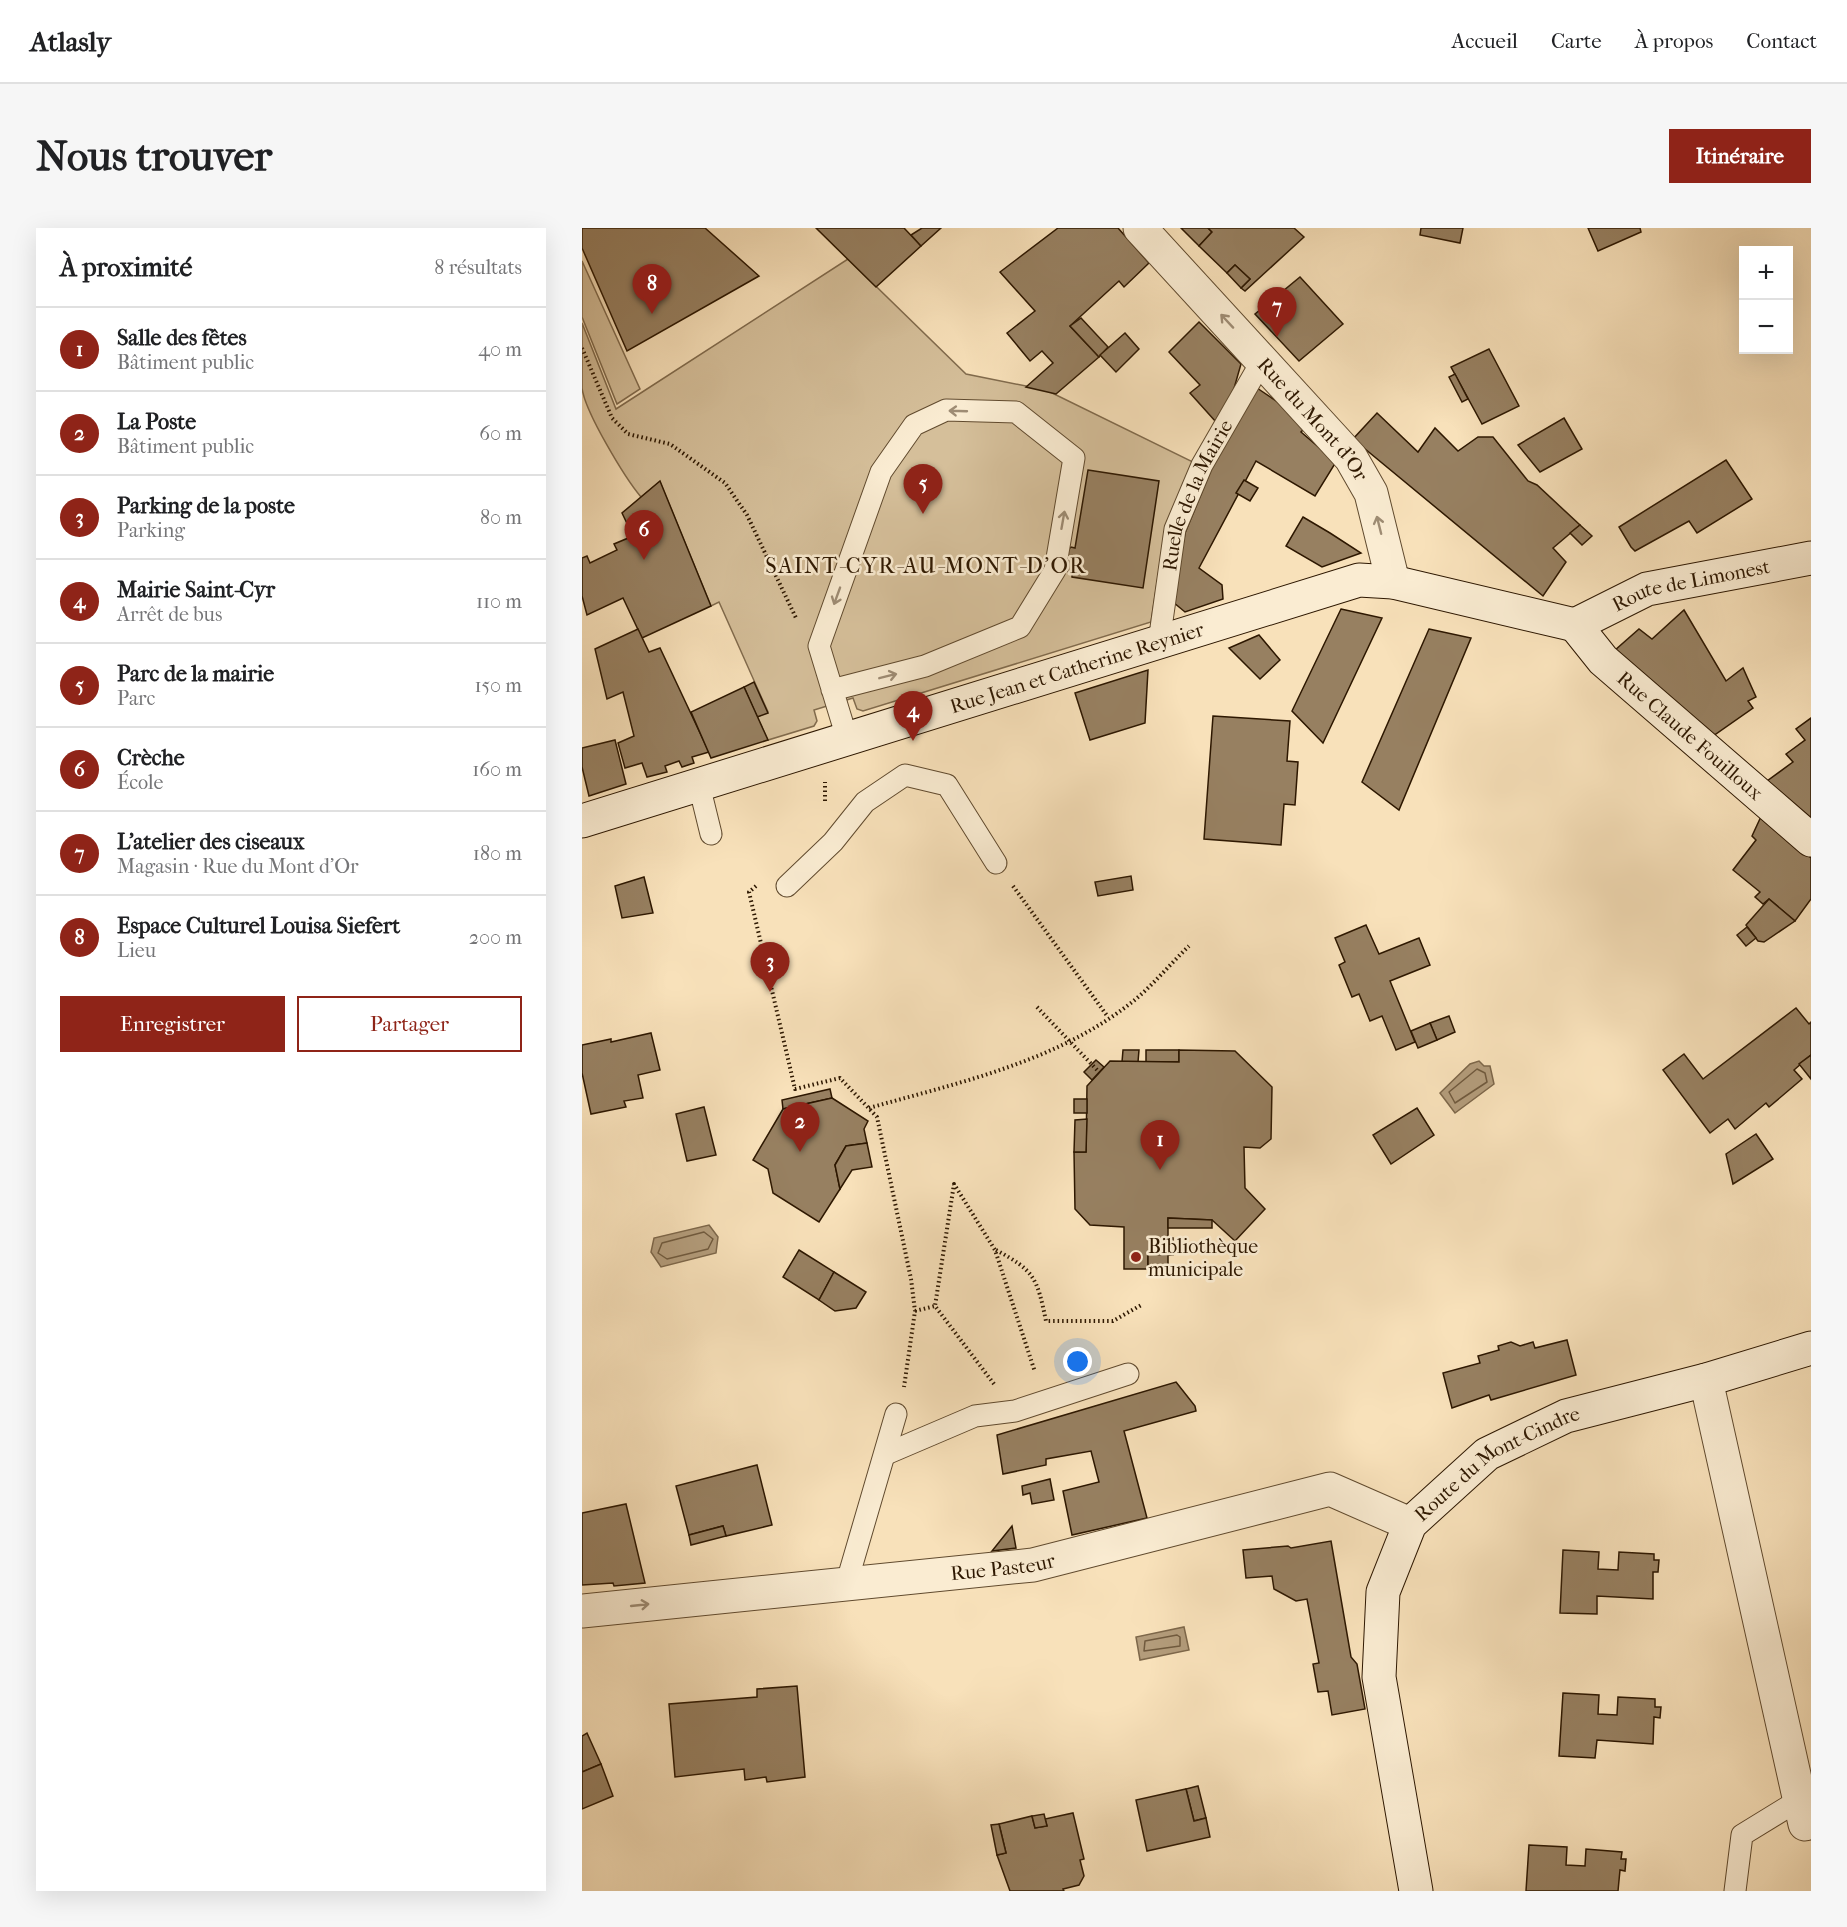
<!DOCTYPE html>
<html lang="fr">
<meta charset="utf-8">
<style>
:root{--surface:#fff;--page:#f6f6f6;--text:#202124;--muted:#757577;--line:#e0e0e0;--accent:#8f2418}
body{margin:0;font-family:"IM FELL French Canon",serif;background:var(--page);color:var(--text)}
.controls{position:absolute;right:18px;top:18px;display:grid;overflow:hidden;border-radius:0px;box-shadow:0 6px 24px #0002}
.controls button{width:54px;height:54px;display:grid;place-items:center;padding:0;border:0;border-bottom:2px solid var(--line);background:var(--surface);color:var(--text);font:30px sans-serif}
.you{position:absolute;left:496px;top:1134px;width:21px;height:21px;margin:-15px;border:4px solid #fff;border-radius:50%;background:#1a73e8;box-shadow:0 0 0 9px #1a73e833}
.badge{display:grid;place-items:center;width:39px;height:39px;border-radius:50%;background:var(--accent);color:#fff;font-size:20px;font-weight:700}
.pin{position:absolute;translate:-50% -50px;filter:drop-shadow(0 2px 3px #0008)}
.pin::after{content:'';position:absolute;top:32px;width:21px;height:18px;background:inherit;clip-path:polygon(0 0,100% 0,50% 100%)}
.list{margin:0;padding:0;list-style:none}
h2{display:flex;justify-content:space-between;align-items:center;height:78px;margin:0;padding:0 24px;font-size:26px}
h2 small{font-size:20px;font-weight:400;color:var(--muted)}
.list li{display:grid;grid-template-columns:39px 1fr auto;gap:18px;align-items:center;box-sizing:border-box;height:84px;padding:0 24px;border-top:2px solid var(--line)}
.list b{display:block;font-size:22px;white-space:nowrap}
.list p{margin:0;font-size:20px;white-space:nowrap;color:var(--muted)}
.list em{font-size:20px;font-style:normal;color:var(--muted)}
.actions{display:flex;gap:12px;padding:18px 24px}
.actions a{flex:1;padding:14px 0;border:2px solid var(--accent);border-radius:0px;text-align:center;font-size:21px;color:var(--accent)}
.actions .main{background:var(--accent);color:#fff}
.map{position:relative;flex:none;width:1229px;height:1663px;overflow:hidden;border-radius:0px}
header{display:flex;align-items:center;gap:36px;box-sizing:border-box;height:84px;padding:0 30px;background:var(--surface);border-bottom:2px solid var(--line)}
header strong{font-size:28px}
nav{display:flex;gap:33px;margin-inline-start:auto;font-size:21px}
.intro{display:flex;align-items:center;justify-content:space-between;box-sizing:border-box;height:144px;padding:0 36px}
h1{margin:0;font-size:42px}
.button{padding:15px 27px;border-radius:0px;background:var(--accent);color:#fff;font-size:21px;font-weight:700}
main{display:flex;gap:36px;padding:0 36px}
aside{flex:1;background:var(--surface);border-radius:0px;box-shadow:0 6px 24px #0002}
.map>svg:first-child{display:block}
</style>
<header>
<strong>Atlasly</strong>
<nav><a>Accueil</a><a>Carte</a><a>À propos</a><a>Contact</a></nav>
</header>
<div class="intro"><h1>Nous trouver</h1><a class="button">Itinéraire</a></div>
<main>
<aside>
<h2>À proximité<small>8 résultats</small></h2>
<ul class="list">
<li><span class="badge">1</span><div><b>Salle des fêtes</b><p>Bâtiment public</p></div><em>40 m</em></li>
<li><span class="badge">2</span><div><b>La Poste</b><p>Bâtiment public</p></div><em>60 m</em></li>
<li><span class="badge">3</span><div><b>Parking de la poste</b><p>Parking</p></div><em>80 m</em></li>
<li><span class="badge">4</span><div><b>Mairie Saint-Cyr</b><p>Arrêt de bus</p></div><em>110 m</em></li>
<li><span class="badge">5</span><div><b>Parc de la mairie</b><p>Parc</p></div><em>150 m</em></li>
<li><span class="badge">6</span><div><b>Crèche</b><p>École</p></div><em>160 m</em></li>
<li><span class="badge">7</span><div><b>L'atelier des ciseaux</b><p>Magasin · Rue du Mont d'Or</p></div><em>180 m</em></li>
<li><span class="badge">8</span><div><b>Espace Culturel Louisa Siefert</b><p>Lieu</p></div><em>200 m</em></li>
</ul>
<div class="actions"><a class="main">Enregistrer</a><a>Partager</a></div>
</aside>
<div class="map">
<svg width="1229" height="1663" viewBox="0 0 1229 1663">
<rect width="100%" height="100%" fill="#f8e1ba"/>
<filter id="stains"><feTurbulence type="fractalNoise" baseFrequency=".00333" numOctaves="4"/><feColorMatrix values="0 0 0 0 .2 0 0 0 0 .09 0 0 0 0 .02 0 0 0 .5 -.17"/></filter>
<radialGradient id="worn" r=".72"><stop offset=".6" stop-color="#630" stop-opacity="0"/><stop offset="1" stop-color="#630" stop-opacity=".3"/></radialGradient>
<g fill="#d5bf9a" stroke="#816b4d" stroke-width="1.5">
<path d="M 266,31 L 384,146 L 464,162 L 611,234 L 583,303 L 569,394 L 281,483 L 275,481 L 271,470 L 232,482 L 235,493 L 232,498 L 186,512 L 175,489 L 186,484 L 137,374 L 129,378 L 78,254 L 59,269 C 43,250 3,184 0,160 C 0,139 0,116 0,95 L 34,181 Z"/>
<path d="M 0,33 L 58,161 L 35,176 L 0,89 Z"/>
</g>
<g fill="#b39c7b" stroke="#7d674a" stroke-width="1.5">
<path d="M 897,833 L 902,838 L 908,838 L 912,856 L 873,885 L 858,865 L 888,836 Z"/>
<path d="M 127,997 L 136,1009 L 134,1025 L 79,1039 L 69,1024 L 72,1010 Z"/>
<path d="M 602,1399 L 607,1422 L 558,1432 L 554,1409 Z"/>
</g>
<g fill="none" stroke-linecap="round" stroke-linejoin="round">
<g stroke="#705a3e" stroke-width="1.5">
<path d="M 895,841 L 903,845 L 905,854 L 873,875 L 867,864 Z"/>
<path d="M 122,1004 L 131,1011 L 126,1021 L 85,1031 L 76,1025 L 80,1015 Z"/>
<path d="M 595,1407 L 598,1409 L 598,1418 L 562,1423 L 563,1413 Z"/>
</g>
</g>
<g fill="#978061" stroke="#2d1700" stroke-width="1.5">
<path d="M 0,0 L 123,0 L 177,48 L 45,123 L 0,20 Z"/>
<path d="M 234,0 L 322,0 L 339,18 L 294,59 Z"/>
<path d="M 340,0 L 359,0 L 339,18 L 329,7 Z"/>
<path d="M 476,0 L 536,0 L 567,35 L 542,59 L 537,53 L 488,98 L 517,129 L 474,166 L 444,159 L 471,135 L 460,123 L 448,133 L 425,105 L 453,83 L 418,44 Z"/>
<path d="M 599,0 L 626,0 L 630,4 L 617,18 Z"/>
<path d="M 626,0 L 712,0 L 722,9 L 663,63 L 659,60 L 668,51 L 653,37 L 645,45 L 617,18 L 630,4 Z"/>
<path d="M 839,0 L 881,0 L 878,15 L 838,7 Z"/>
<path d="M 1006,0 L 1058,0 L 1059,4 L 1016,23 Z"/>
<path d="M 653,37 L 668,51 L 659,60 L 645,45 Z"/>
<path d="M 718,49 L 761,96 L 717,133 L 673,86 Z"/>
<path d="M 499,90 L 526,119 L 517,129 L 488,98 Z"/>
<path d="M 617,94 L 659,136 L 651,164 L 634,194 L 608,165 L 618,157 L 587,124 Z"/>
<path d="M 543,105 L 557,121 L 534,144 L 518,127 Z"/>
<path d="M 907,121 L 937,178 L 900,196 L 869,139 Z"/>
<path d="M 873,146 L 886,171 L 880,174 L 867,149 Z"/>
<path d="M 675,160 L 703,179 L 722,201 L 719,204 L 754,234 L 733,268 L 674,233 L 617,340 L 640,357 L 641,371 L 603,384 L 591,374 L 603,305 L 638,220 Z"/>
<path d="M 795,185 L 836,224 L 853,200 L 876,223 L 896,209 L 911,209 L 946,253 L 955,257 L 998,297 L 971,320 L 984,334 L 961,368 L 771,211 Z"/>
<path d="M 982,190 L 1000,221 L 958,244 L 936,217 Z"/>
<path d="M 1144,232 L 1170,271 L 1115,305 L 1107,293 L 1053,323 L 1049,319 L 1037,299 Z"/>
<path d="M 506,242 L 577,253 L 561,360 L 490,349 L 490,345 L 484,343 L 479,338 L 481,327 L 489,319 L 493,320 Z"/>
<path d="M 662,252 L 676,260 L 668,273 L 654,265 Z"/>
<path d="M 78,253 L 129,378 L 60,410 L 41,370 L 5,387 L 0,368 L 0,330 L 5,328 L 8,335 L 35,322 L 32,316 L 51,308 L 40,285 Z"/>
<path d="M 721,289 L 748,305 L 779,325 L 740,339 L 704,318 Z"/>
<path d="M 998,297 L 1010,308 L 1000,317 L 988,305 Z"/>
<path d="M 759,381 L 800,390 L 741,515 L 710,483 Z"/>
<path d="M 1102,382 L 1144,453 L 1161,440 L 1174,469 L 1166,473 L 1171,480 L 1131,508 L 1032,423 L 1057,401 L 1070,411 Z"/>
<path d="M 56,401 L 67,424 L 78,420 L 127,524 L 110,529 L 112,535 L 100,539 L 97,533 L 83,538 L 85,544 L 65,549 L 60,535 L 43,540 L 36,515 L 52,508 L 41,464 L 25,471 L 13,421 Z"/>
<path d="M 847,401 L 889,410 L 817,582 L 780,554 Z"/>
<path d="M 677,407 L 698,432 L 678,451 L 647,420 Z"/>
<path d="M 566,442 L 563,495 L 508,512 L 493,465 Z"/>
<path d="M 172,454 L 186,485 L 175,489 L 162,459 Z"/>
<path d="M 162,459 L 186,512 L 129,530 L 109,484 Z"/>
<path d="M 631,488 L 708,493 L 705,533 L 716,534 L 713,577 L 702,576 L 699,617 L 622,611 Z"/>
<path d="M 1229,490 L 1229,592 L 1185,553 L 1211,534 L 1204,526 L 1223,512 L 1214,501 Z"/>
<path d="M 33,512 L 44,556 L 7,568 L 0,539 L 0,520 Z"/>
<path d="M 1182,582 L 1229,630 L 1229,671 L 1213,693 L 1187,671 L 1181,676 L 1173,669 L 1178,664 L 1151,642 L 1174,612 L 1170,608 Z"/>
<path d="M 549,648 L 551,662 L 516,668 L 513,654 Z"/>
<path d="M 62,649 L 71,685 L 40,690 L 33,658 Z"/>
<path d="M 1187,671 L 1213,693 L 1182,714 L 1176,713 L 1164,697 Z"/>
<path d="M 784,697 L 797,726 L 837,710 L 848,737 L 808,753 L 833,814 L 814,822 L 800,788 L 788,793 L 777,766 L 770,769 L 757,737 L 763,734 L 753,710 Z"/>
<path d="M 1165,699 L 1174,710 L 1164,718 L 1155,707 Z"/>
<path d="M 1214,780 L 1227,796 L 1229,794 L 1229,827 L 1212,842 L 1220,851 L 1187,879 L 1184,875 L 1153,901 L 1146,891 L 1128,905 L 1081,842 L 1102,826 L 1121,851 Z"/>
<path d="M 867,788 L 873,804 L 855,812 L 848,795 Z"/>
<path d="M 848,795 L 855,812 L 836,820 L 829,803 Z"/>
<path d="M 69,805 L 78,842 L 56,847 L 61,870 L 42,873 L 44,879 L 9,886 L 0,845 L 0,817 L 29,811 L 29,814 Z"/>
<path d="M 541,822 L 557,822 L 556,834 L 540,834 Z"/>
<rect x="564" y="822" width="33" height="12"/>
<path d="M 597,822 L 653,823 L 690,859 L 689,911 L 678,920 L 662,919 L 663,960 L 683,981 L 653,1013 L 630,992 L 586,990 L 586,1010 L 591,1010 L 591,1027 L 566,1026 L 566,1041 L 542,1041 L 542,999 L 508,997 L 493,981 L 492,924 L 504,924 L 505,858 L 528,833 L 597,834 Z"/>
<path d="M 1229,827 L 1229,851 L 1217,836 Z"/>
<path d="M 514,832 L 522,839 L 510,852 L 502,844 Z"/>
<path d="M 248,861 L 250,870 L 201,881 L 200,872 Z"/>
<path d="M 250,870 L 286,893 L 282,901 L 285,915 L 264,918 L 253,937 L 258,961 L 237,994 L 191,965 L 186,941 L 171,932 L 201,881 Z"/>
<rect x="492" y="871" width="13" height="14"/>
<path d="M 122,879 L 134,927 L 105,933 L 94,886 Z"/>
<path d="M 835,880 L 852,907 L 809,936 L 791,907 Z"/>
<path d="M 505,891 L 504,924 L 492,924 L 493,892 Z"/>
<path d="M 1174,906 L 1191,931 L 1151,956 L 1144,926 Z"/>
<path d="M 285,915 L 290,939 L 270,942 L 258,961 L 253,937 L 264,918 Z"/>
<path d="M 586,990 L 630,992 L 630,1000 L 586,1000 Z"/>
<path d="M 217,1022 L 252,1044 L 237,1072 L 201,1049 Z"/>
<path d="M 566,1026 L 586,1027 L 586,1041 L 566,1041 Z"/>
<path d="M 252,1044 L 284,1064 L 274,1080 L 253,1083 L 237,1072 Z"/>
<path d="M 985,1112 L 994,1147 L 909,1172 L 907,1167 L 870,1180 L 861,1145 L 898,1135 L 896,1128 L 917,1122 L 916,1118 L 929,1114 L 938,1118 L 951,1114 L 953,1120 Z"/>
<path d="M 594,1154 L 613,1178 L 614,1183 L 542,1203 L 565,1290 L 490,1307 L 481,1263 L 517,1254 L 509,1223 L 464,1231 L 464,1237 L 421,1246 L 415,1207 Z"/>
<path d="M 175,1237 L 190,1297 L 144,1308 L 141,1298 L 107,1307 L 94,1258 Z"/>
<path d="M 468,1251 L 472,1272 L 450,1276 L 448,1265 L 441,1267 L 440,1258 Z"/>
<path d="M 44,1276 L 63,1355 L 32,1358 L 31,1355 L 0,1357 L 0,1285 Z"/>
<path d="M 141,1298 L 144,1308 L 109,1317 L 107,1307 Z"/>
<path d="M 430,1298 L 434,1320 L 410,1323 Z"/>
<path d="M 749,1313 L 769,1429 L 775,1436 L 783,1481 L 750,1487 L 746,1463 L 736,1464 L 731,1436 L 737,1435 L 725,1371 L 714,1373 L 692,1361 L 690,1348 L 664,1350 L 661,1322 L 706,1318 L 709,1320 Z"/>
<path d="M 981,1322 L 1017,1324 L 1016,1341 L 1036,1342 L 1037,1324 L 1072,1326 L 1072,1332 L 1077,1332 L 1076,1344 L 1071,1344 L 1071,1371 L 1015,1368 L 1015,1386 L 978,1385 Z"/>
<path d="M 215,1458 L 223,1549 L 185,1554 L 184,1549 L 163,1552 L 162,1541 L 93,1549 L 87,1476 L 175,1469 L 175,1461 Z"/>
<path d="M 981,1465 L 1017,1467 L 1016,1486 L 1035,1487 L 1036,1469 L 1073,1471 L 1073,1479 L 1079,1479 L 1078,1490 L 1072,1489 L 1071,1516 L 1015,1512 L 1013,1530 L 977,1528 Z"/>
<path d="M 5,1505 L 19,1536 L 0,1544 L 0,1508 Z"/>
<path d="M 19,1536 L 31,1568 L 0,1581 L 0,1544 Z"/>
<path d="M 616,1558 L 624,1590 L 612,1593 L 604,1561 Z"/>
<path d="M 604,1561 L 612,1593 L 624,1590 L 628,1609 L 565,1623 L 554,1572 Z"/>
<path d="M 491,1585 L 502,1631 L 498,1632 L 502,1648 L 497,1657 L 481,1661 L 482,1663 L 428,1663 L 415,1627 L 424,1625 L 417,1596 L 450,1588 L 453,1600 L 465,1598 L 463,1591 Z"/>
<path d="M 462,1586 L 465,1598 L 453,1600 L 450,1588 Z"/>
<path d="M 417,1596 L 424,1625 L 415,1627 L 409,1597 Z"/>
<path d="M 947,1617 L 985,1619 L 984,1637 L 1003,1638 L 1004,1621 L 1040,1624 L 1039,1631 L 1044,1631 L 1043,1643 L 1038,1642 L 1036,1663 L 944,1663 Z"/>
</g>
<g fill="none" stroke-linecap="round" stroke-linejoin="round">
<defs>
<g id="lane">
<path id="s1" d="M 577,414 L 593,301 L 620,237 L 681,131"/>
<path d="M 250,462 L 343,438 L 438,399 L 473,342 L 492,230 L 434,184 L 364,182 L 332,197 L 299,244 L 237,418 L 265,510"/>
<path d="M 117,557 L 129,606"/>
<path d="M 205,658 L 251,614 L 283,574 L 323,547 L 365,557 L 414,635"/>
<path d="M 304,1226 L 393,1188 L 433,1183 L 546,1146"/>
<path d="M 264,1357 L 314,1186"/>
<path d="M 1153,1663 L 1160,1607 L 1217,1572"/>
</g>
<g id="street">
<path id="s2" d="M 558,0 L 769,230 L 789,265 L 811,354"/>
<path d="M 1124,1152 L 1223,1596"/>
<path id="s3" d="M 0,1383 L 451,1337 L 748,1261 L 828,1296"/>
</g>
<g id="secondary">
<path id="s4" d="M 993,397 L 1021,432 L 1229,612"/>
<path id="s5" d="M 993,397 L 1065,361 L 1229,330"/>
<path id="s6" d="M 0,593 L 777,352 L 811,354 L 993,397"/>
<path id="s7" d="M 834,1663 L 797,1449 L 801,1364 L 828,1296 L 905,1226 L 984,1188 L 1124,1152 L 1229,1120"/>
</g>
</defs>
<use href="#lane" stroke="#604a2e" stroke-width="23"/>
<use href="#street" stroke="#604a2e" stroke-width="35"/>
<use href="#secondary" stroke="#2d1700" stroke-width="35"/>
<g stroke="#2d1700" stroke-width="4" stroke-dasharray="1.5 3" stroke-linecap="butt">
<path d="M 0,120 L 30,190 L 46,206 L 88,216 L 143,255 L 165,287 L 214,390"/>
<path d="M 243,573 L 243,554"/>
<path d="M 174,658 L 167,664 L 213,861 L 258,850 L 295,889 L 329,1051 L 333,1083 L 322,1159"/>
<path d="M 431,658 L 526,789"/>
<path d="M 455,779 L 517,844"/>
<path d="M 287,880 C 375,855 470,835 545,778 C 568,761 587,737 607,718"/>
<path d="M 414,1022 C 453,1043 455,1050 464,1093 L 531,1093 L 561,1076"/>
<path d="M 333,1083 L 353,1078"/>
<path d="M 412,1156 L 353,1078 L 372,956 L 413,1022 L 453,1144"/>
</g>
<use href="#lane" stroke="#faecd2" stroke-width="21"/>
<use href="#street" stroke="#faecd2" stroke-width="33"/>
<use href="#secondary" stroke="#faecd2" stroke-width="33"/>
</g>
<defs><path id="oneway-shaft" d="M-6 0H5M1.5-3L5.5 0L1.5 3" fill="none" stroke-width="1.6" stroke-linecap="round" stroke-linejoin="round" transform="scale(1.5)"/></defs>
<g stroke="#9e8c74">
<use href="#oneway-shaft" transform="translate(645 93) rotate(-133)"/>
<use href="#oneway-shaft" transform="translate(376 183) rotate(-178)"/>
<use href="#oneway-shaft" transform="translate(481 292) rotate(-80)"/>
<use href="#oneway-shaft" transform="translate(797 297) rotate(-104)"/>
<use href="#oneway-shaft" transform="translate(255 368) rotate(110)"/>
<use href="#oneway-shaft" transform="translate(306 448) rotate(-14)"/>
<use href="#oneway-shaft" transform="translate(58 1377) rotate(-6)"/>
</g>
<circle fill="#8f2418" stroke="#faecd2" stroke-width="2" cx="554" cy="1029" r="6"/>
<g text-anchor="middle" stroke-width="5" stroke-linejoin="round" paint-order="stroke">
<g font-size="20" fill="#2d1700" stroke="#faecd2">
<text dy="7" stroke="none"><textPath href="#s2" startOffset="258">Rue du Mont d'Or</textPath></text>
<text dy="7" stroke="none"><textPath href="#s1" startOffset="153">Ruelle de la Mairie</textPath></text>
<text dy="7" stroke="none"><textPath href="#s5" startOffset="124">Route de Limonest</textPath></text>
<text dy="7" stroke="none"><textPath href="#s6" startOffset="518">Rue Jean et Catherine Reynier</textPath></text>
<text dy="7" stroke="none"><textPath href="#s4" startOffset="160">Rue Claude Fouilloux</textPath></text>
<text dy="7" stroke="none"><textPath href="#s7" startOffset="483">Route du Mont-Cindre</textPath></text>
<text dy="7" stroke="none"><textPath href="#s3" startOffset="423">Rue Pasteur</textPath></text>
</g>
<g font-size="20" fill="#2d1700" stroke="#faecd2" text-anchor="start">
<text x="566" y="1025">Bibliothèque<tspan x="566" dy="23">municipale</tspan></text>
</g>
<g font-size="22" letter-spacing="1.5" fill="#2d1700" stroke="#faecd2">
<text x="344" y="345">SAINT-CYR-AU-MONT-D'OR</text>
</g>
</g>
<rect width="100%" height="100%" filter="url(#stains)"/>
<rect width="100%" height="100%" fill="url(#worn)"/>
</svg>
<div class="controls">
<button>+</button>
<button>−</button>
</div>
<div class="you"></div>
<div class="pin badge" style="left:578px;top:942px">1</div>
<div class="pin badge" style="left:218px;top:924px">2</div>
<div class="pin badge" style="left:188px;top:764px">3</div>
<div class="pin badge" style="left:331px;top:513px">4</div>
<div class="pin badge" style="left:341px;top:286px">5</div>
<div class="pin badge" style="left:62px;top:332px">6</div>
<div class="pin badge" style="left:695px;top:109px">7</div>
<div class="pin badge" style="left:70px;top:86px">8</div>
</div>
</main>
